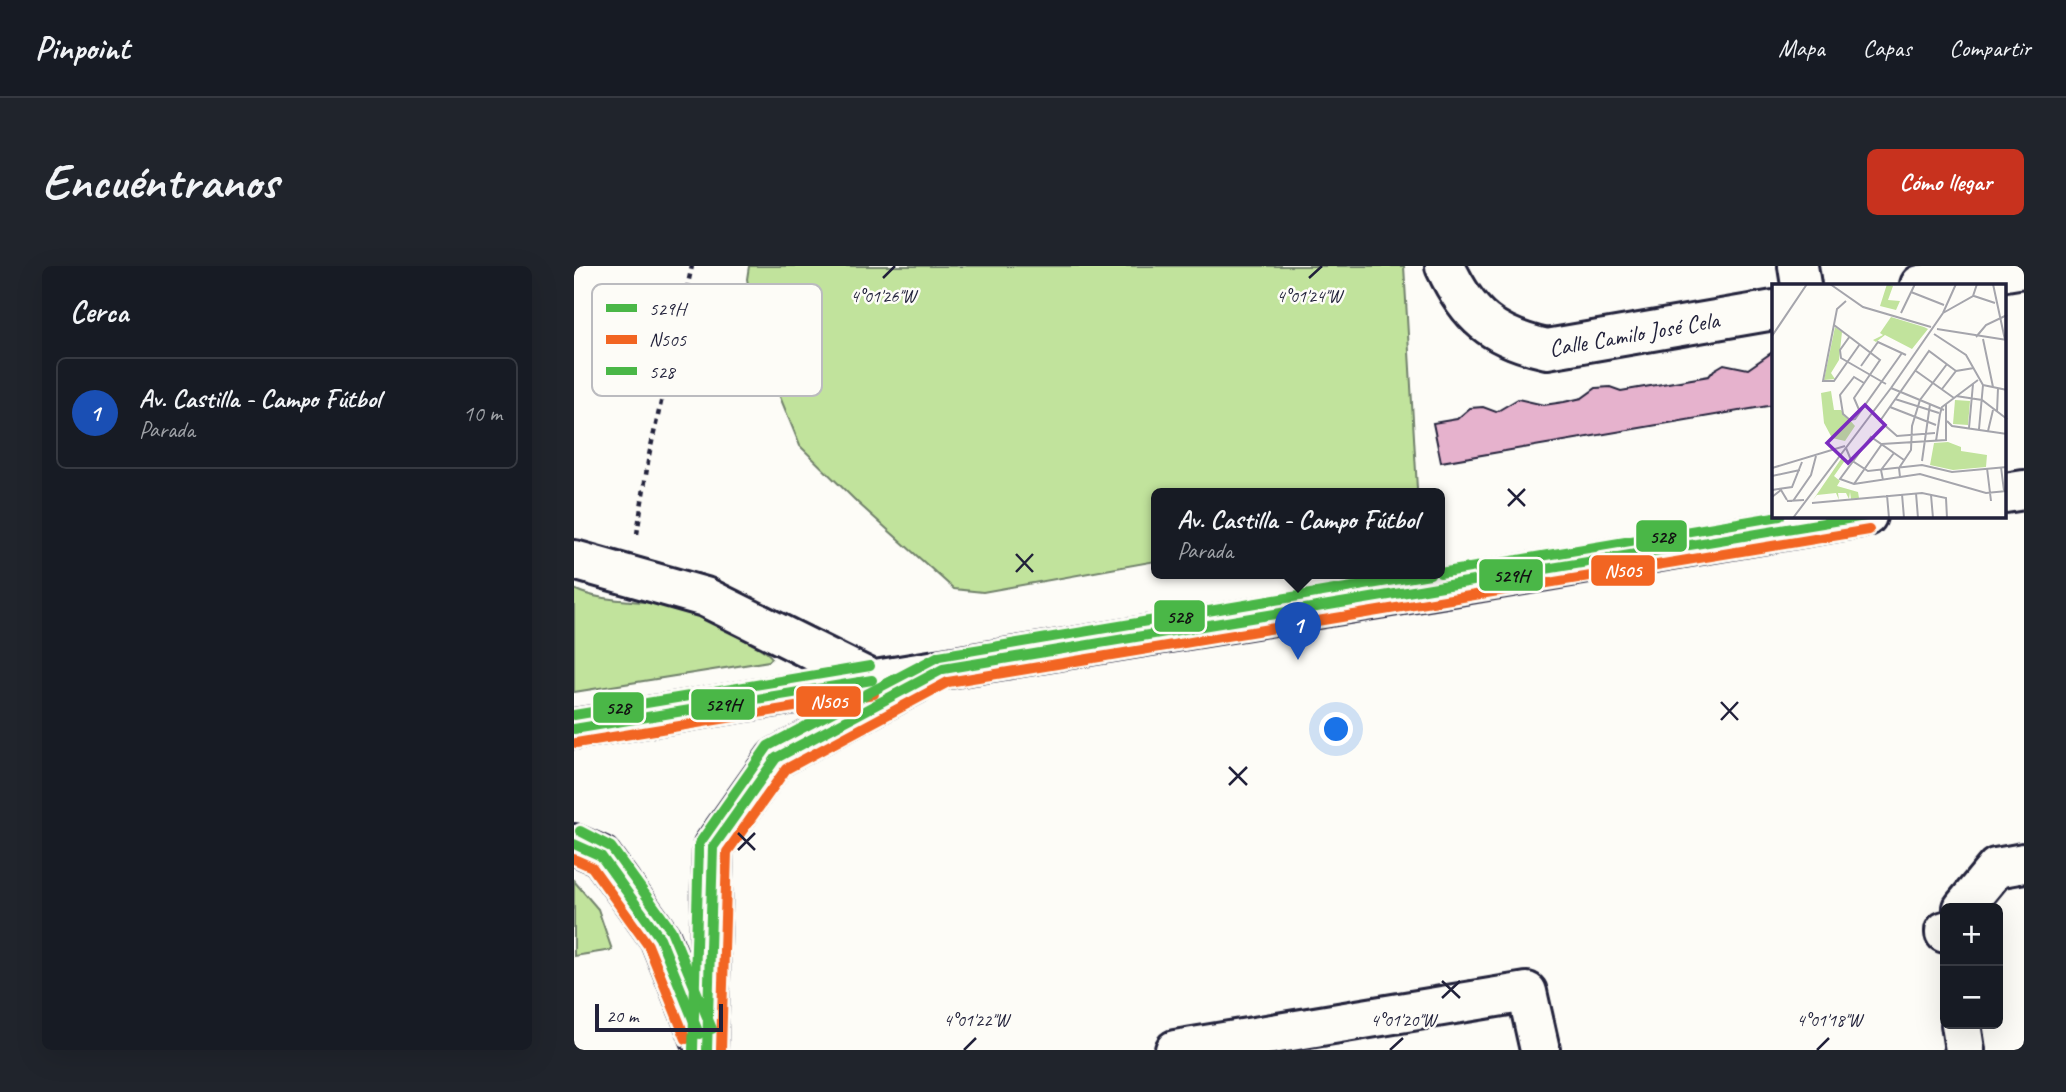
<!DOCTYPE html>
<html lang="es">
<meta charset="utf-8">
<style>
:root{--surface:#171b24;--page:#20242c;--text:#f1f3f6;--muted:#9ea1a6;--line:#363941;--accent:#c8321e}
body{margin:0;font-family:Caveat,sans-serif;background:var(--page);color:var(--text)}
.controls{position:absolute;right:21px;bottom:21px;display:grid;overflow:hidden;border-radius:10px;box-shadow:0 7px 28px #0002}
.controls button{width:63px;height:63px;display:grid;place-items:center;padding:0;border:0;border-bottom:2px solid var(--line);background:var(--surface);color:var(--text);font:35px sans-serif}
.scale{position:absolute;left:21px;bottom:18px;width:128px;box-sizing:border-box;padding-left:7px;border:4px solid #22223b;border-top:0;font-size:19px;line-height:24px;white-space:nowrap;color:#22223b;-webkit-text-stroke:5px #fdfcf7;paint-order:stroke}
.you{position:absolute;left:763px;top:464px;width:24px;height:24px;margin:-18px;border:5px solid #fff;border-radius:50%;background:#1a73e8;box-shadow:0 0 0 10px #1a73e833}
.badge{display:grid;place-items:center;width:46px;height:46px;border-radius:50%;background:var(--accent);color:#fff;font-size:23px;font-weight:700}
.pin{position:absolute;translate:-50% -58px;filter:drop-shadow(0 2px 4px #0008)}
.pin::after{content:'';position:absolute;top:37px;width:24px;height:21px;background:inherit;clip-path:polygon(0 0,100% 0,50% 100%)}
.popup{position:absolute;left:577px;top:222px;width:294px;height:91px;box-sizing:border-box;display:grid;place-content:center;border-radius:10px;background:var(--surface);filter:drop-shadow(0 2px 5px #0005);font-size:23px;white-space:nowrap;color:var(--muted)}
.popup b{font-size:26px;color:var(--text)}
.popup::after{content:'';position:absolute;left:50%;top:100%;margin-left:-14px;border:14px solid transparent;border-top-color:var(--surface)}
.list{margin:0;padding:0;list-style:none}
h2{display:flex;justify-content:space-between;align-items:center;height:91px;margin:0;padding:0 28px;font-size:30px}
h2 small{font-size:23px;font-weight:400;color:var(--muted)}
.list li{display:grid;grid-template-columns:46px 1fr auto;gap:21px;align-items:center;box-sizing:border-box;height:112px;margin:0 14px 14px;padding:0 14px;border:2px solid var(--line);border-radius:10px}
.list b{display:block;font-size:26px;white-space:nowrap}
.list p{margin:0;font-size:23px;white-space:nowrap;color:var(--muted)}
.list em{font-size:23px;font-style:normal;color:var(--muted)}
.map{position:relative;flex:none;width:1450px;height:784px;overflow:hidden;border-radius:10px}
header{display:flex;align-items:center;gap:42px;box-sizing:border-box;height:98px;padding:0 35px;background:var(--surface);border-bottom:2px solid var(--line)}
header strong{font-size:33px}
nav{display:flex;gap:38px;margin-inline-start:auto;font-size:24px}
.intro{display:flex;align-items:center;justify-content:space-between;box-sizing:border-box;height:168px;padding:0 42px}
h1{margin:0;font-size:49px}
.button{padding:18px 32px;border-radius:10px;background:var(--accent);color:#fff;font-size:24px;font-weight:700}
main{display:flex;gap:42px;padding:0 42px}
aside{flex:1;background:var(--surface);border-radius:10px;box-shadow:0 7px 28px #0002}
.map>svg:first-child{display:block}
</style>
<header>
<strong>Pinpoint</strong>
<nav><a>Mapa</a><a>Capas</a><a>Compartir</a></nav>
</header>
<div class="intro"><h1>Encuéntranos</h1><a class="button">Cómo llegar</a></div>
<main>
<aside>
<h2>Cerca<small></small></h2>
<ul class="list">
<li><span class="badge" style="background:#1a4fb4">1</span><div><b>Av. Castilla - Campo Fútbol</b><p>Parada</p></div><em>10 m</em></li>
</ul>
</aside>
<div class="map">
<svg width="1450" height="784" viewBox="0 0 1450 784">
<rect width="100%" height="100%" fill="#fdfcf7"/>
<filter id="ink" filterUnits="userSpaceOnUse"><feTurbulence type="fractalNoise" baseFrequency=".0143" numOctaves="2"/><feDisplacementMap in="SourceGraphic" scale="14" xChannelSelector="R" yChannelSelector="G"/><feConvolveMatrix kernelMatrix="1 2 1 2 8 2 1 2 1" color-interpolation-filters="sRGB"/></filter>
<g filter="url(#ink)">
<g fill="#c1e39c" stroke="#72826c" stroke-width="2">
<path d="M 175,0 L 830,0 L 843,223 L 839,228 L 582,228 L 582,295 L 409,326 L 380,323 L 284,237 L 226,180 L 186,82 L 173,13 Z"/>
<path d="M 0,323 C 32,339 74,332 108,342 C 131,348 151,361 171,374 C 180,380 192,383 198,392 L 195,395 L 0,426 Z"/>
<path d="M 0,615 L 24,643 L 38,684 L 0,690 Z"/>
</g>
<path fill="#e6b2cd" stroke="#22223b" stroke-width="2" d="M 1200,85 L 1200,139 L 867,196 L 859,157 L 883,153 L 896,142 L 909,141 L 922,146 L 944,133 L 970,139 L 990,136 L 1008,132 L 1022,122 L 1036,121 L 1047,125 L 1135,110 L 1140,104 L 1150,98 L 1174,103 Z"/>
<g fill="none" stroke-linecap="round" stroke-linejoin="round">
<defs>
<g id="minor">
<path id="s1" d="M 871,0 C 894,50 918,71 973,83 L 1200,44"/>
<path d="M 1224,0 L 1227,19"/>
<path d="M 1346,19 L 1450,2"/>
<path d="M 1431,227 L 1450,224"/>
<path d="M 0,294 L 131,331 L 298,414"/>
<path d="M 0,463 L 872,321 L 1293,250"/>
<path d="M 0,578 L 27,590 L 86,672 L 127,773"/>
<path d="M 1389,642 L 1422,602 L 1450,597"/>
<path d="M 1371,665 L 1371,667"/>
<path d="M 1387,758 L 1391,784"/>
<path d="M 133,784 L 139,581 L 202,492 L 342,417"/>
<path d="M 601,784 L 953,726 L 966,784"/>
</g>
</defs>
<use href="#minor" stroke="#22223b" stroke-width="44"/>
<path stroke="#22223b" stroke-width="4.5" stroke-dasharray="5 5" stroke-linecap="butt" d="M 63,268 L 75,189 L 118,0"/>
<use href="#minor" stroke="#fdfcf7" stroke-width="38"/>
<defs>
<g id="bus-1">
<path d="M 0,463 L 298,414"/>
<path d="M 0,578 L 27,590 L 86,672 L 125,768"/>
<path d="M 133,784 L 139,581 L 202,492 L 369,403 L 1291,250"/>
</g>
<g id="bus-2">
<path d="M 2,477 L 300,428"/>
<path d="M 0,593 L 18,601 L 74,679 L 112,773"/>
<path d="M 147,784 L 153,586 L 212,503 L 374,416 L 1295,264"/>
</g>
<g id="bus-3">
<path d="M 866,307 L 1206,250"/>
<path d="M 0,449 L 296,400"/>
<path d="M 6,565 L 37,581 L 97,664 L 138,763"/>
<path d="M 119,784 L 125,578 L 194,480 L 365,390 L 856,308"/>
</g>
</defs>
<use href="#bus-1" stroke="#fdfcf7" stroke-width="16"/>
<use href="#bus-2" stroke="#fdfcf7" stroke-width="16"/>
<use href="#bus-3" stroke="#fdfcf7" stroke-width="16"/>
<use href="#bus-1" stroke="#4ab747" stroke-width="10"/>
<use href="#bus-2" stroke="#f26522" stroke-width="10"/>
<use href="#bus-3" stroke="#4ab747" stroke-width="10"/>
</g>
</g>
<path fill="none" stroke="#22223b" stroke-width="2.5" d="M 309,12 L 321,0M 735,12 L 748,0M 934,223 L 951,240M 934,240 L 951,223M 442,288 L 459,306M 442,306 L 459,288M 1147,436 L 1164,454M 1147,454 L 1164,436M 655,501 L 673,519M 655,519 L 673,501M 164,567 L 181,584M 164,584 L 181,567M 868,715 L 886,732M 868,732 L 886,715M 390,784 L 402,772M 816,784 L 829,772M 1243,784 L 1255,772"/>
<g text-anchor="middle" stroke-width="5" stroke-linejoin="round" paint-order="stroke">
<g font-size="24" fill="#22223b" stroke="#fdfcf7">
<text dy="8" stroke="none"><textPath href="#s1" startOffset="226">Calle Camilo José Cela</textPath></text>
</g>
</g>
<g transform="translate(1198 18)">
<rect width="234" height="234" fill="#fdfcf7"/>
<path d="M 115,0 L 121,2 L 116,16 L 128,17 L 124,26 L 108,22 ZM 119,33 L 152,43 L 156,45 L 140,65 L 113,51 L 104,58 L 101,56 L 111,51 L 108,49 ZM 63,43 L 70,48 L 67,76 L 59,89 L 63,95 L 52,96 ZM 59,107 L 62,126 L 69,126 L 83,142 L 73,157 L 60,154 L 52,139 L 49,109 ZM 183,116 L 198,117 L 196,141 L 181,140 ZM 176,158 L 189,163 L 189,167 L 215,171 L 214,183 L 181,186 L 158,181 L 162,159 ZM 69,175 L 74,175 L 62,192 L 68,197 L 65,202 L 86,208 L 87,214 L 79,215 L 78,208 L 77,215 L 74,209 L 66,209 L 67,216 L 64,209 L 45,211 L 41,216 Z" fill="#c1e39c"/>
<path fill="none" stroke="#a5a5ac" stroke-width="2" d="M 58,0 L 91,23 L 159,43M 221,0 L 233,56M 139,8 L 172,21M 202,12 L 223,19M 74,17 L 65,25 L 51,97 L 62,97 L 88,60M 129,29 L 143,0M 171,29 L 201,12 L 205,0M 62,41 L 108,76 L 82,114 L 88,128M 165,45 L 235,56M 162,50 L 194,71 L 211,101M 0,52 L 35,0M 78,52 L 68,66 L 69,74 L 114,100M 204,53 L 214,41 L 235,31M 211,55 L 221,103M 89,82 L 106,58 L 134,71M 144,87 L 182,114M 92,99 L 82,93 L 68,111 L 71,130 L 78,136 L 83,135 L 130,69M 211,101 L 235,106M 119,104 L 172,126M 170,105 L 184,87 L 202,84M 184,112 L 210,116 L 235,135M 123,115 L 167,129M 118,123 L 164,141M 225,128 L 226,104M 168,130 L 170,123 L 206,96M 175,137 L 180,142 L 235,150M 197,144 L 201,100M 207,145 L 211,101M 216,147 L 221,126M 163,149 L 125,152 L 108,137 L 157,67 L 184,87M 164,157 L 168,130M 74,164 L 79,176 L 96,187 L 150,181 L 180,188 L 235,183M 132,176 L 99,153 L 68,195 L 82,200 L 148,190 L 214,209 L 235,207M 150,177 L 158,120M 229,183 L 232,207M 0,184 L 73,162M 215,184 L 219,217M 0,192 L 28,186M 128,193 L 127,184 L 139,166 L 140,142 L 148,116 L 175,80M 111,196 L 109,186 L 122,169M 82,200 L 110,160 L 174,156 L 174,120M 0,206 L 20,203 L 30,178M 144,209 L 146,234M 130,210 L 132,234M 115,211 L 117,234M 159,211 L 161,234M 0,213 L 9,206 L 15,216M 20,217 L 15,217 L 32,216M 21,217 L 39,191 L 44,172M 40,219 L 150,209 L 174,214 L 175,234M 21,234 L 119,104 L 171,29 L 184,0"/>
<path fill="#7b2cbf" fill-opacity="0.15" stroke="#7b2cbf" stroke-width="3.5" d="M 93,121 L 113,141 L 76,179 L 55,159 Z"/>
<rect width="234" height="234" fill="none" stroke="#22223b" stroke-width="3.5"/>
</g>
<rect x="18" y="18" width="230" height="112" rx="10" fill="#fdfcf7" stroke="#bbbbbf" stroke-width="2"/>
<rect x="32" y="38" width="31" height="8" fill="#4ab747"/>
<rect x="32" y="69" width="31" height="9" fill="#f26522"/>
<rect x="32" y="101" width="31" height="8" fill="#4ab747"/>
<g font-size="19" fill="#22223b">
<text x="75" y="49">529H</text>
<text x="75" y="80">N505</text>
<text x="75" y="112">528</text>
</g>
<g font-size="18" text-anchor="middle" fill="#22223b" stroke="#fdfcf7" stroke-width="5" stroke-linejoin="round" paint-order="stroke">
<text x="309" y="36">4°01'26"W</text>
<text x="735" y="36">4°01'24"W</text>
<text x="402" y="760">4°01'22"W</text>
<text x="829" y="760">4°01'20"W</text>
<text x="1255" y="760">4°01'18"W</text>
</g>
<g stroke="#fdfcf7" stroke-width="2.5">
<rect x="1061" y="253" width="53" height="34" rx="7" fill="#4ab747"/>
<rect x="1016" y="288" width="66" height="33" rx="7" fill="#f26522"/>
<rect x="904" y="292" width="66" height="34" rx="7" fill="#4ab747"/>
<rect x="579" y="333" width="53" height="34" rx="7" fill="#4ab747"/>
<rect x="221" y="419" width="67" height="33" rx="7" fill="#f26522"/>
<rect x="116" y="422" width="66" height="33" rx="7" fill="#4ab747"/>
<rect x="18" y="425" width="53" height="33" rx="7" fill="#4ab747"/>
</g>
<g font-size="19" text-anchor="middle" font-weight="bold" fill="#fff">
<text x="1049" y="311">N505</text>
<text x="255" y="442">N505</text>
</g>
<g font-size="19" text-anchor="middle" font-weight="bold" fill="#111">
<text x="1088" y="277">528</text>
<text x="937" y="316">529H</text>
<text x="605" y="357">528</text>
<text x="149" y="445">529H</text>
<text x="44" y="448">528</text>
</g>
</svg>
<div class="controls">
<button>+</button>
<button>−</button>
</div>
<div class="scale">20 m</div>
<div class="you"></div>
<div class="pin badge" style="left:724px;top:394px;background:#1a4fb4">1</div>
<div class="popup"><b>Av. Castilla - Campo Fútbol</b>Parada</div>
</div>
</main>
